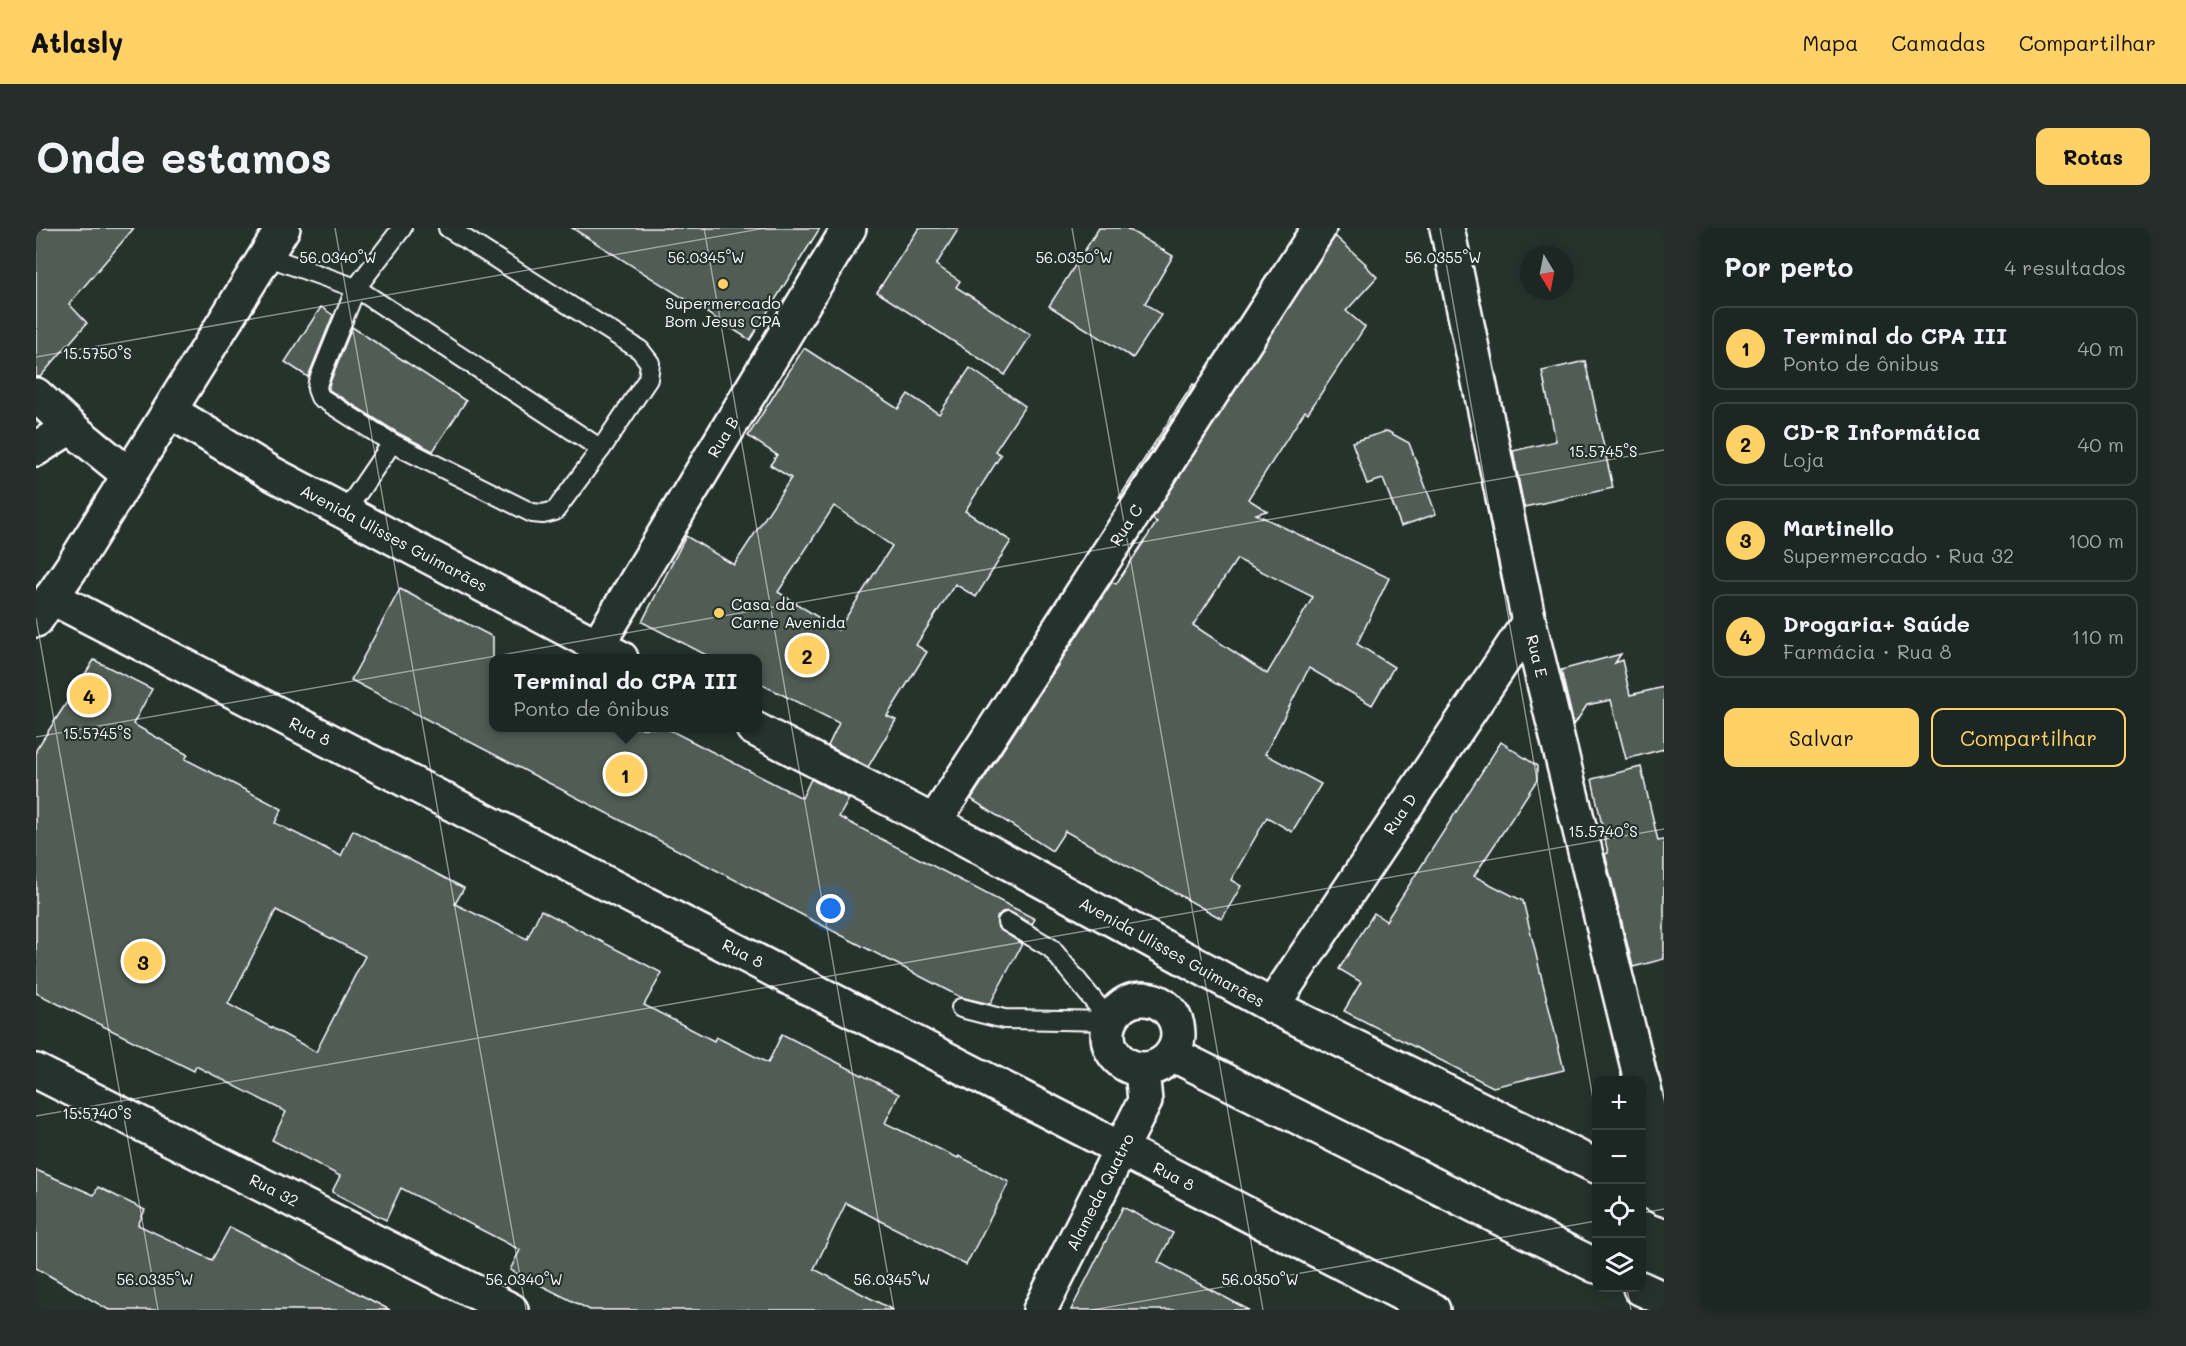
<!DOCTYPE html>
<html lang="pt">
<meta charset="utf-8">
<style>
:root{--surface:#1c2622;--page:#252e2a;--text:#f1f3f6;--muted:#a0a5a5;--line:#3a4340;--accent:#ffd166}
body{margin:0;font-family:Mali,sans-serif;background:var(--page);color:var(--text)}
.controls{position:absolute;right:18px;bottom:18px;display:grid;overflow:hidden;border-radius:12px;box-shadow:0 3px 15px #0003}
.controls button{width:54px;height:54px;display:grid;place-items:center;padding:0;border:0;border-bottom:2px solid var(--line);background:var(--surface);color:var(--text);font:30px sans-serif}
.compass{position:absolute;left:1484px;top:18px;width:54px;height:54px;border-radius:50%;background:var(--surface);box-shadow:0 3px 15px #0003;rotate:170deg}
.you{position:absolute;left:795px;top:681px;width:21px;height:21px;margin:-15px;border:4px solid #fff;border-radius:50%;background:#1a73e8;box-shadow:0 0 0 9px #1a73e833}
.badge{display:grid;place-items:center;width:39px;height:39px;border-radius:50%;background:var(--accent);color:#111;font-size:20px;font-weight:700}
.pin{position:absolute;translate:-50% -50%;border:3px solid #fff;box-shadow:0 2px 6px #0006}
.popup{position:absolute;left:453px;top:426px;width:273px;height:78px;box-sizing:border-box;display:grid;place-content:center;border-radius:12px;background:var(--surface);filter:drop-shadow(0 2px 4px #0005);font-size:20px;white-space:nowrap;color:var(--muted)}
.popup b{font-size:22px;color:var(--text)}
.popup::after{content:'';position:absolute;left:50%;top:100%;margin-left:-12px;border:12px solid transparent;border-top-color:var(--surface)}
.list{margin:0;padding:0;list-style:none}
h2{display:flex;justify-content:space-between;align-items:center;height:78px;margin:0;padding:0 24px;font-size:26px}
h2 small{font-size:20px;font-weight:400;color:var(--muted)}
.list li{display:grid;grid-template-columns:39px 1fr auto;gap:18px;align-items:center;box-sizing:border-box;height:84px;margin:0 12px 12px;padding:0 12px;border:2px solid var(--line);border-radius:12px}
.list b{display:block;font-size:22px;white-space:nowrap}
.list p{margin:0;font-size:20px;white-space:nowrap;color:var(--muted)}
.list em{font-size:20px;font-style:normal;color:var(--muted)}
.actions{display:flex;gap:12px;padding:18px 24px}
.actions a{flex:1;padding:14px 0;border:2px solid var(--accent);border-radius:12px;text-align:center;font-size:21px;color:var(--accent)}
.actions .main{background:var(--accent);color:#111}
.icon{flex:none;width:33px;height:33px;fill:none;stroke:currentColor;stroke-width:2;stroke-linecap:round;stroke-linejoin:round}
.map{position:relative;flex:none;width:1628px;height:1082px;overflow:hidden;border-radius:12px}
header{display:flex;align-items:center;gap:36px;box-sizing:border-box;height:84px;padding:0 30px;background:var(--accent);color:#111}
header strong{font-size:28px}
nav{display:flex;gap:33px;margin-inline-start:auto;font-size:21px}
.intro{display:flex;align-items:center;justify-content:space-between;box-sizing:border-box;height:144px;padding:0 36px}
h1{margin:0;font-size:42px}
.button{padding:15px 27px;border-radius:12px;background:var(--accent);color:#111;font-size:21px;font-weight:700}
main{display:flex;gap:36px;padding:0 36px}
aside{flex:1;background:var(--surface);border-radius:12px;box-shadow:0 3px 15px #0003}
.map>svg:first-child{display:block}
</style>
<header>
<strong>Atlasly</strong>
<nav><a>Mapa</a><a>Camadas</a><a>Compartilhar</a></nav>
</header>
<div class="intro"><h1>Onde estamos</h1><a class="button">Rotas</a></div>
<main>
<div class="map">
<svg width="1628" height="1082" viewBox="0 0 1628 1082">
<rect width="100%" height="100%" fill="#26332d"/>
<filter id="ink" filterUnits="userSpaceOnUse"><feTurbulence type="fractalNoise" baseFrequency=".0167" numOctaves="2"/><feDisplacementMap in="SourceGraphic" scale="12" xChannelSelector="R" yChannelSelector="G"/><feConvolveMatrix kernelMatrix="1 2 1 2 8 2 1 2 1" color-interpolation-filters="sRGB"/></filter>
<g filter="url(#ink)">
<g fill="#515c57" stroke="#fff" stroke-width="1.5" fill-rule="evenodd">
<path d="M 0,0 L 98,0 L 33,76 L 51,95 L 4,149 L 0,149 Z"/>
<path d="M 536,0 L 784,0 L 714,112 Z"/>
<path d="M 883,0 L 923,0 L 900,37 L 924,53 L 920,59 L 995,107 L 969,147 L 841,64 Z"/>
<path d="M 1063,0 L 1090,0 L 1137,28 L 1109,75 L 1125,87 L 1097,130 L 1013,78 Z"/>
<path d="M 1299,8 L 1330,36 L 1329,37 L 1341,49 L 1310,83 L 1329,99 L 1272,185 L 1269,183 L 1212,271 L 1231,283 L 1220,286 L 1353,350 L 1321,416 L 1358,439 L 1336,477 L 1273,440 L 1229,526 L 1285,556 L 1256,604 L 1231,589 L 1195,652 L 1205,658 L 1186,691 L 1029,603 L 1016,623 L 935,571 L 1076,354 L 1080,356 L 1121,294 L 1116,291 ZM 1201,331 L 1277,369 L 1231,446 L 1157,397 Z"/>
<path d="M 285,79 L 297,87 L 272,149 L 249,134 Z"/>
<path d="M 316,99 L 430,173 L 397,223 L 362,205 L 293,162 L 293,157 Z"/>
<path d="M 768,120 L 862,181 L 872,166 L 903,186 L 934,140 L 989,178 L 959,223 L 965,227 L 929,283 L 975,313 L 940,369 L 919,356 L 880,417 L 891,424 L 851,488 L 860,492 L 832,539 L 792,518 L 803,495 L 721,454 L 721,430 L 676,430 L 606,394 L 650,308 L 698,337 L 755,250 L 734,237 L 741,227 L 712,208 ZM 798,278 L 856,318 L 802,402 L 742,364 Z"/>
<path d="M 1549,133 L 1577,260 L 1488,279 L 1477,223 L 1520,213 L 1506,143 Z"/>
<path d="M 1157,156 L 1159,157 L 1085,271 L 1083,270 Z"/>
<path d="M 1351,203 L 1373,215 L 1400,286 L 1365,298 L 1347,251 L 1331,256 L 1316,214 Z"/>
<path d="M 364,361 L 457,409 L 457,500 L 630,500 L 766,570 L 775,551 L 813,571 L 803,589 L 999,691 L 996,696 L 972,683 L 966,684 L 961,689 L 962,700 L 986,716 L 954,776 L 924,769 L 315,452 Z"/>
<path d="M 1585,426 L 1579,435 L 1586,432 L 1594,467 L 1628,459 L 1628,521 L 1590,531 L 1575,472 L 1551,477 L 1538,497 L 1525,442 Z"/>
<path d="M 58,432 L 116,461 L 97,496 L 152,527 L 149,531 L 246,581 L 239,595 L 305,628 L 317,602 L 428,660 L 419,676 L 491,711 L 505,682 L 626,745 L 608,777 L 678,813 L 680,809 L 732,835 L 746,806 L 863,866 L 849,895 L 922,930 L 923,928 L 973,954 L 930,1037 L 810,975 L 778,1041 L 857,1082 L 554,1082 L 474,1042 L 484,1022 L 365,960 L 350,992 L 296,964 L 304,948 L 236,912 L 250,884 L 160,838 L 158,843 L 0,765 L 0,522 ZM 240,682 L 329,728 L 280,824 L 192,776 Z"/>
<path d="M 1465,514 L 1501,538 L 1501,552 L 1438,648 L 1487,673 L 1528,842 L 1457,859 L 1308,783 L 1325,754 L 1303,741 L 1338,685 L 1350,693 Z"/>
<path d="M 1605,539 L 1622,613 L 1628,612 L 1628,731 L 1597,739 L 1569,626 L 1572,625 L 1556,551 Z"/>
<path d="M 0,942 L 58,967 L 62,959 L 109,982 L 102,997 L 176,1032 L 194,999 L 354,1082 L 73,1082 L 0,1040 Z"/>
<path d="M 1087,979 L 1137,1005 L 1122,1034 L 1213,1082 L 1035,1082 Z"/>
</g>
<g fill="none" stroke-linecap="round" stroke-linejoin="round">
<defs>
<g id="lane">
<path d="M 366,0 L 320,60 L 282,154 L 281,161 L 284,169 L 356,215 L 496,285 L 507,286 L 519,283 L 565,221 L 612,151 L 614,135 L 604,122 L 412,0"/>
<path d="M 230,28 L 320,60 L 565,221"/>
<path d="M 309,284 L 356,215"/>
<path d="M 925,780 L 968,791 L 1074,793 L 1015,720 L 971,694"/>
</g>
<g id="street">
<path d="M 0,167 L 34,199 L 93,247"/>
<path d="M 0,221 L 34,199"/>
<path d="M 561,418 L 813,0"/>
<path d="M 898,594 L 1283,0"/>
<path d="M 1236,778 L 1493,394"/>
<path d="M 0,843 L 475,1082"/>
</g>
<g id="secondary">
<path d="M 1411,0 L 1493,394 L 1605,852"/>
<path d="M 134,183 L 235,245 L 585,430"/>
<path d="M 15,369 L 1397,1082"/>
<path d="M 0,392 L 38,336 L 247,0"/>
<path d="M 717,500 L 898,594 L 1236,778 L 1560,938"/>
<circle cx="1107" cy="806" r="35"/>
<path d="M 1136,826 L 1560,1038"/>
<path d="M 1606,853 L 1628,944"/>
<path d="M 1606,960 L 1628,971"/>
<path d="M 1604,1060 L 1628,1071"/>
<path d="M 1004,1082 L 1109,873 L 1106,842"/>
</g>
</defs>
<use href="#lane" stroke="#fff" stroke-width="22"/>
<use href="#street" stroke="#fff" stroke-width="38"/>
<use href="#secondary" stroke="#fff" stroke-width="38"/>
<use href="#lane" stroke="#26332d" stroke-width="18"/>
<use href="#street" stroke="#26332d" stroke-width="33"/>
<use href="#secondary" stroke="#26332d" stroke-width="33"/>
</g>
</g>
<path fill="none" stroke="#fff" stroke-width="1.5" stroke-opacity="0.45" d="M 299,0 L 490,1082M 668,0 L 858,1082M 1036,0 L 1227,1082M 1404,0 L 1560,888M 0,129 L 730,0M 0,390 L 122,1082M 0,509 L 1628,222M 0,888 L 1628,601M 1606,985 L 1628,981M 1591,1060 L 1595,1082M 1056,1082 L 1560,993"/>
<g fill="#ffd166" stroke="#26332d" stroke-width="2">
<circle cx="687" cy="56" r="6"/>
<circle cx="683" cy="385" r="6"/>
</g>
<g text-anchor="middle" stroke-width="4.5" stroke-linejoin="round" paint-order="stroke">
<g font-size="16" fill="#fff" stroke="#26332d">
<text x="687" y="81">Supermercado<tspan x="687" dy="18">Bom Jesus CPA</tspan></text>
<text x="695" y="382" text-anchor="start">Casa da<tspan x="695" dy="18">Carne Avenida</tspan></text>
</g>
<g font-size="16" fill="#fff" stroke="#26332d">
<text transform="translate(687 209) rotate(-59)" y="6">Rua B</text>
<text transform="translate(1090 297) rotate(-57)" y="6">Rua C</text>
<text transform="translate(358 310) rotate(28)" y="6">Avenida Ulisses Guimarães</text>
<text transform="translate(1501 428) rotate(76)" y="6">Rua E</text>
<text transform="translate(274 503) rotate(27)" y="6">Rua 8</text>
<text transform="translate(1364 586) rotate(-56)" y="6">Rua D</text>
<text transform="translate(1136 724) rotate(29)" y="6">Avenida Ulisses Guimarães</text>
<text transform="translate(707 725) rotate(27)" y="6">Rua 8</text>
<text transform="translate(1138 948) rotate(27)" y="6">Rua 8</text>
<text transform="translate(238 962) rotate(27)" y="6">Rua 32</text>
<text transform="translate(1064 964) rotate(-63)" y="6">Alameda Quatro</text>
</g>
</g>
<g font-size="15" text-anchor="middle" fill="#fff" stroke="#26332d" stroke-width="4.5" stroke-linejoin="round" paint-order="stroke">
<text x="302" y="35">56.0340°W</text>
<text x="670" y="35">56.0345°W</text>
<text x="1038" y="35">56.0350°W</text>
<text x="1407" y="35">56.0355°W</text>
<text x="61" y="131">15.5750°S</text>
<text x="1567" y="229">15.5745°S</text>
<text x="61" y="511">15.5745°S</text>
<text x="1567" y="609">15.5740°S</text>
<text x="61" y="891">15.5740°S</text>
<text x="119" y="1057">56.0335°W</text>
<text x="488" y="1057">56.0340°W</text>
<text x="856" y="1057">56.0345°W</text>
<text x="1224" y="1057">56.0350°W</text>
</g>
</svg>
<div class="controls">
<button>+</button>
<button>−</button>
<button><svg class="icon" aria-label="locate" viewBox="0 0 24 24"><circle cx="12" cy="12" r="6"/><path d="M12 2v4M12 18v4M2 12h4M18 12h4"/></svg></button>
<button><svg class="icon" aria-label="layers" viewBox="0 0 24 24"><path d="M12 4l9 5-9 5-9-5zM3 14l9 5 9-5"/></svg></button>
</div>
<svg class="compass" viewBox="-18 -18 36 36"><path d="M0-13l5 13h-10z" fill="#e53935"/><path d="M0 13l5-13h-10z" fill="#a0a5a5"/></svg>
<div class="you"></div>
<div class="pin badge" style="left:589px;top:546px">1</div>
<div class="popup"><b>Terminal do CPA III</b>Ponto de ônibus</div>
<div class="pin badge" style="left:771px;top:427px">2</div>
<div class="pin badge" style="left:107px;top:733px">3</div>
<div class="pin badge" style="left:53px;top:467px">4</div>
</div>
<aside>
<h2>Por perto<small>4 resultados</small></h2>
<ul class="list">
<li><span class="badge">1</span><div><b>Terminal do CPA III</b><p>Ponto de ônibus</p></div><em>40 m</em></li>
<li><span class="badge">2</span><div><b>CD-R Informática</b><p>Loja</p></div><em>40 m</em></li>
<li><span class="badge">3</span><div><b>Martinello</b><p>Supermercado · Rua 32</p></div><em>100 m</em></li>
<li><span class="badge">4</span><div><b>Drogaria+ Saúde</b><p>Farmácia · Rua 8</p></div><em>110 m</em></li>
</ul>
<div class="actions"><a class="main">Salvar</a><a>Compartilhar</a></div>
</aside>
</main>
